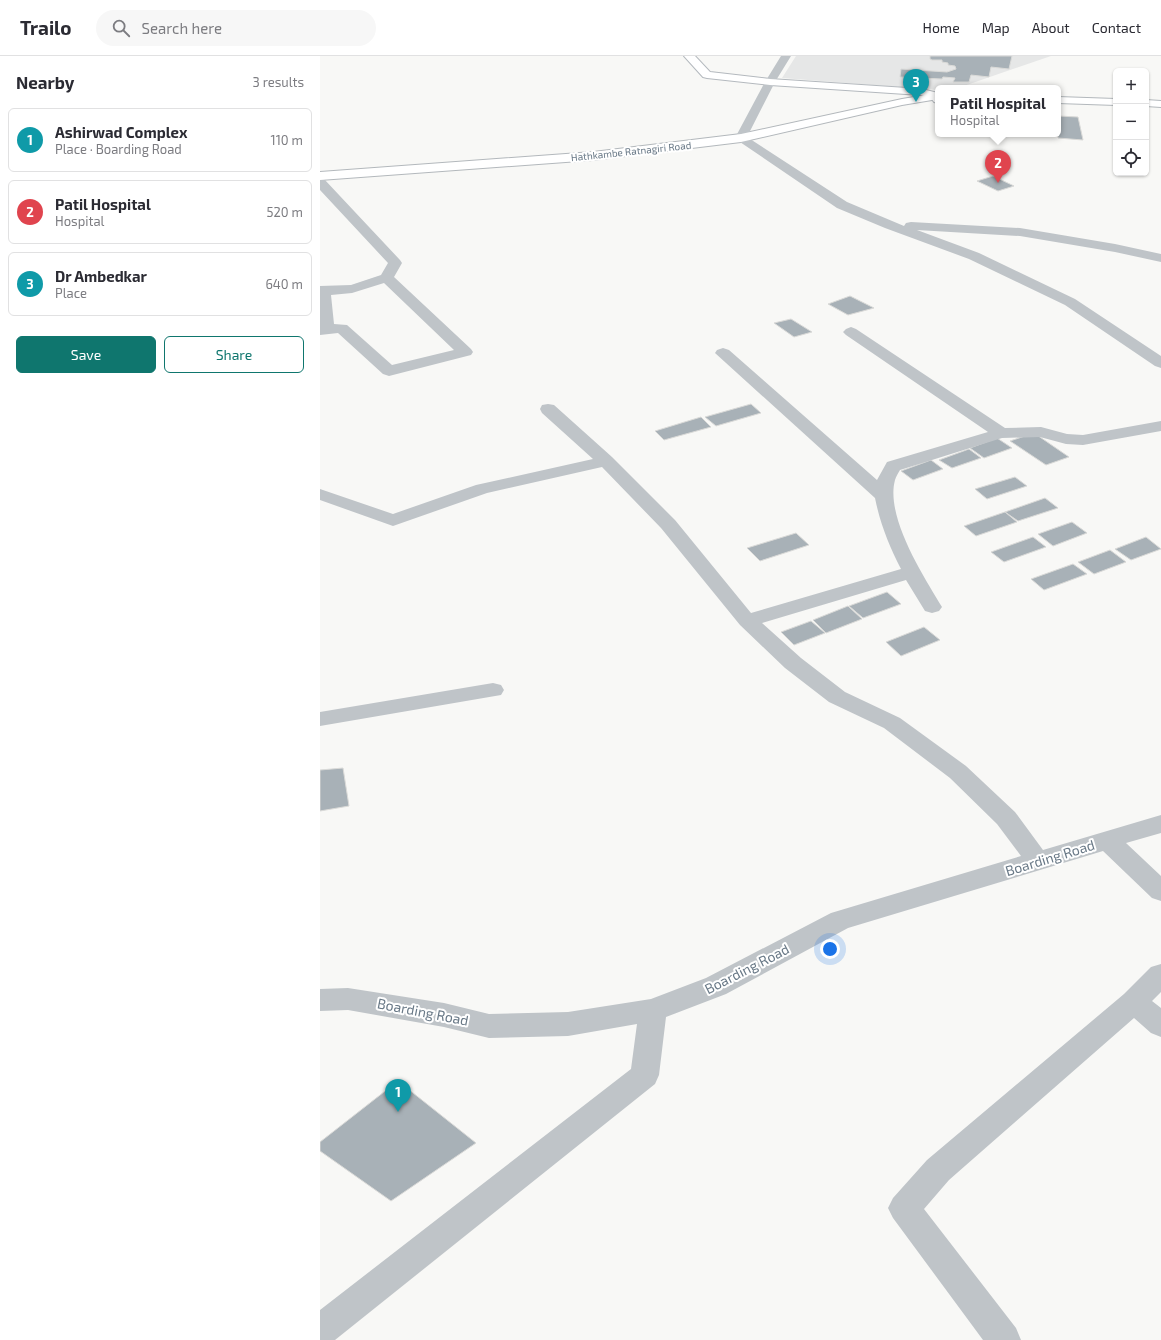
<!DOCTYPE html>
<meta charset="utf-8">
<style>
:root{--surface:#fff;--page:#f7f7f7;--text:#2b2b33;--muted:#7c7c81;--line:#e1e1e2;--accent:#0f766e}
body{margin:0;font-family:"Exo 2",sans-serif;background:var(--page);color:var(--text)}
.controls{position:absolute;right:12px;top:12px;display:grid;overflow:hidden;border-radius:6px;box-shadow:0 1px 3px #0004}
.controls button{width:36px;height:36px;display:grid;place-items:center;padding:0;border:0;border-bottom:1px solid var(--line);background:var(--surface);color:var(--text);font:20px sans-serif}
.you{position:absolute;left:510px;top:893px;width:14px;height:14px;margin:-10px;border:3px solid #fff;border-radius:50%;background:#1a73e8;box-shadow:0 0 0 6px #1a73e833}
.badge{display:grid;place-items:center;width:26px;height:26px;border-radius:50%;background:var(--accent);color:#fff;font-size:13px;font-weight:700}
.pin{position:absolute;translate:-50% -33px;filter:drop-shadow(0 1px 2px #0008)}
.pin::after{content:'';position:absolute;top:21px;width:14px;height:12px;background:inherit;clip-path:polygon(0 0,100% 0,50% 100%)}
.popup{position:absolute;left:615px;top:29px;width:126px;height:52px;box-sizing:border-box;display:grid;place-content:center;border-radius:6px;background:var(--surface);filter:drop-shadow(0 1px 3px #0005);font-size:13px;white-space:nowrap;color:var(--muted)}
.popup b{font-size:15px;color:var(--text)}
.popup::after{content:'';position:absolute;left:50%;top:100%;margin-left:-8px;border:8px solid transparent;border-top-color:var(--surface)}
.list{margin:0;padding:0;list-style:none}
h2{display:flex;justify-content:space-between;align-items:center;height:52px;margin:0;padding:0 16px;font-size:17px}
h2 small{font-size:13px;font-weight:400;color:var(--muted)}
.list li{display:grid;grid-template-columns:26px 1fr auto;gap:12px;align-items:center;box-sizing:border-box;height:64px;margin:0 8px 8px;padding:0 8px;border:1px solid var(--line);border-radius:6px}
.list b{display:block;font-size:15px;white-space:nowrap}
.list p{margin:0;font-size:13px;white-space:nowrap;color:var(--muted)}
.list em{font-size:13px;font-style:normal;color:var(--muted)}
.actions{display:flex;gap:8px;padding:12px 16px}
.actions a{flex:1;padding:9px 0;border:1px solid var(--accent);border-radius:6px;text-align:center;font-size:14px;color:var(--accent)}
.actions .main{background:var(--accent);color:#fff}
.icon{flex:none;width:22px;height:22px;fill:none;stroke:currentColor;stroke-width:2;stroke-linecap:round;stroke-linejoin:round}
.map{position:relative;flex:none;width:841px;height:1284px;overflow:hidden}
header{display:flex;align-items:center;gap:24px;box-sizing:border-box;height:56px;padding:0 20px;background:var(--surface);border-bottom:1px solid var(--line)}
header strong{font-size:19px}
nav{display:flex;gap:22px;margin-inline-start:auto;font-size:14px}
.search{width:280px;height:36px;background:var(--page);display:flex;align-items:center;gap:10px;box-sizing:border-box;padding:0 14px;border-radius:22px;color:var(--muted);font-size:15px}
main{display:flex}
aside{flex:1;background:var(--surface)}
.map>svg:first-child{display:block}
</style>
<header>
<strong>Trailo</strong>
<div class="search"><svg class="icon" aria-label="search" viewBox="0 0 24 24"><circle cx="10" cy="10" r="6"/><path d="M15 15l6 6"/></svg>Search here</div>
<nav><a>Home</a><a>Map</a><a>About</a><a>Contact</a></nav>
</header>
<main>
<aside>
<h2>Nearby<small>3 results</small></h2>
<ul class="list">
<li><span class="badge" style="background:#0f9aa8">1</span><div><b>Ashirwad Complex</b><p>Place · Boarding Road</p></div><em>110 m</em></li>
<li><span class="badge" style="background:#e0444e">2</span><div><b>Patil Hospital</b><p>Hospital</p></div><em>520 m</em></li>
<li><span class="badge" style="background:#0f9aa8">3</span><div><b>Dr Ambedkar</b><p>Place</p></div><em>640 m</em></li>
</ul>
<div class="actions"><a class="main">Save</a><a>Share</a></div>
</aside>
<div class="map">
<svg width="841" height="1284" viewBox="0 0 841 1284">
<rect width="100%" height="100%" fill="#f8f8f6"/>
<path fill="#e6e7e7" d="M 476,0 L 731,0 L 638,32 L 618,32 L 618,34 L 462,22 Z"/>
<g fill="#a8b1b7" stroke="#dadad8">
<path d="M 610,0 L 692,0 L 689,13 L 671,11 L 669,21 L 651,19 L 649,26 L 633,26 L 635,22 L 623,21 L 622,23 L 580,21 L 581,13 L 627,16 L 636,13 L 635,10 L 628,9 L 628,7 L 622,6 L 622,4 L 612,4 L 610,3 Z"/>
<path d="M 738,60 L 758,61 L 763,84 L 738,82 Z"/>
<path d="M 673,120 L 694,130 L 678,135 L 657,125 Z"/>
<path d="M 530,240 L 554,252 L 528,259 L 508,248 Z"/>
<path d="M 471,263 L 492,276 L 474,281 L 454,267 Z"/>
<path d="M 431,348 L 441,357 L 396,370 L 385,361 Z"/>
<path d="M 381,361 L 391,371 L 344,384 L 335,375 Z"/>
<path d="M 714,377 L 749,401 L 726,409 L 690,385 Z"/>
<path d="M 677,382 L 692,392 L 664,402 L 650,392 Z"/>
<path d="M 649,393 L 661,402 L 632,412 L 619,404 Z"/>
<path d="M 611,404 L 623,413 L 593,424 L 581,415 Z"/>
<path d="M 695,421 L 707,430 L 667,443 L 655,433 Z"/>
<path d="M 725,442 L 738,452 L 698,465 L 685,456 Z"/>
<path d="M 685,456 L 697,466 L 656,480 L 644,470 Z"/>
<path d="M 752,466 L 767,477 L 733,490 L 718,478 Z"/>
<path d="M 476,477 L 489,489 L 440,505 L 427,492 Z"/>
<path d="M 713,481 L 726,491 L 684,506 L 671,496 Z"/>
<path d="M 826,481 L 841,493 L 811,504 L 795,493 Z"/>
<path d="M 790,494 L 806,506 L 774,518 L 758,506 Z"/>
<path d="M 753,508 L 767,518 L 724,534 L 711,523 Z"/>
<path d="M 567,536 L 581,548 L 543,562 L 529,550 Z"/>
<path d="M 528,550 L 542,563 L 506,577 L 493,564 Z"/>
<path d="M 491,565 L 505,577 L 474,589 L 461,576 Z"/>
<path d="M 604,571 L 620,584 L 581,600 L 566,586 Z"/>
<path d="M 23,712 L 29,750 L 0,755 L 0,714 Z"/>
<path d="M 78,1025 L 156,1087 L 71,1145 L 0,1095 L 0,1086 Z"/>
</g>
<g fill="none" stroke-linecap="round" stroke-linejoin="round">
<defs>
<path id="secondary" d="M 364,0 L 375,0 L 390,16 L 450,23 L 602,33 L 618,37 L 618,47 L 614,46 L 611,42 L 601,39 L 450,29 L 387,22 L 383,21 Z"/>
<g id="primary">
<path d="M 618,37 L 618,43 L 582,49 L 421,86 L 273,104 L 0,124 L 0,116 L 273,96 L 421,78 L 582,43 Z"/>
<path d="M 738,41 L 796,43 L 796,49 L 738,47 Z"/>
<path d="M 826,44 L 841,45 L 841,51 L 826,50 Z"/>
</g>
</defs>
<use href="#secondary" stroke="#b4b9be" stroke-width="2"/>
<use href="#primary" stroke="#b3b8bc" stroke-width="2"/>
<g fill="#bfc4c8" fill-rule="evenodd">
<path d="M 461,0 L 471,0 L 455,26 L 427,81 L 527,146 L 584,170 L 586,167 L 591,166 L 700,172 L 795,188 L 841,198 L 841,206 L 795,196 L 700,180 L 597,174 L 659,197 L 755,243 L 841,300 L 841,312 L 835,310 L 745,249 L 649,203 L 565,172 L 517,152 L 417,84 L 415,82 L 445,26 Z"/>
<path d="M 0,122 L 4,123 L 80,204 L 82,207 L 74,221 L 151,293 L 153,296 L 151,299 L 69,320 L 63,318 L 18,277 L 0,279 L 0,230 L 31,229 L 61,219 L 68,207 L 0,134 ZM 64,227 L 134,294 L 72,309 L 27,269 L 14,268 L 11,239 L 32,237 Z"/>
<path d="M 531,271 L 536,273 L 685,372 L 721,371 L 747,378 L 763,379 L 841,365 L 841,375 L 763,389 L 746,388 L 720,381 L 682,382 L 580,414 C 578,417 576,421 575,424 C 565,461 604,521 622,551 L 619,555 L 612,557 L 605,555 L 586,524 L 442,567 L 481,602 L 525,636 L 580,662 L 646,710 L 695,756 L 723,794 L 841,759 L 841,777 L 806,787 L 841,820 L 841,845 L 832,842 L 783,795 L 528,872 L 406,938 L 346,961 L 339,1019 L 335,1028 L 15,1284 L 0,1284 L 0,1254 L 311,1013 L 317,968 L 248,980 L 169,982 L 124,971 L 28,954 L 0,955 L 0,933 L 28,932 L 124,947 L 169,958 L 248,956 L 331,943 L 386,922 L 511,857 L 701,800 L 677,768 L 630,722 L 564,672 L 509,646 L 465,612 L 420,569 L 341,472 L 282,411 L 167,437 L 73,470 L 0,444 L 0,433 L 73,458 L 156,429 L 273,403 L 222,357 L 220,353 L 222,349 L 228,348 L 234,349 L 292,401 L 355,464 L 431,557 L 581,513 C 569,490 560,467 555,442 L 395,297 L 397,294 L 403,292 L 409,294 L 557,424 L 567,406 L 668,376 L 526,279 L 523,276 L 526,273 Z"/>
<path d="M 173,627 L 181,629 L 184,634 L 181,639 L 0,670 L 0,656 Z"/>
<path d="M 841,908 L 841,936 L 832,945 L 841,952 L 841,981 L 831,977 L 814,962 L 629,1124 L 604,1153 L 696,1272 L 701,1284 L 663,1284 L 573,1162 L 568,1152 L 573,1142 L 607,1104 L 804,938 L 831,911 Z"/>
</g>
<use href="#secondary" fill="#fff" fill-rule="evenodd"/>
<use href="#primary" fill="#fff" fill-rule="evenodd"/>
</g>
<g text-anchor="middle" stroke-width="4" stroke-linejoin="round" paint-order="stroke">
<g font-size="10" fill="#687886" stroke="#fff">
<text transform="translate(311 95) rotate(-6)" y="4">Hathkambe Ratnagiri Road</text>
</g>
<g font-size="14" fill="#687886" stroke="#fff">
<text transform="translate(730 802) rotate(-17)" y="5">Boarding Road</text>
<text transform="translate(427 913) rotate(-27)" y="5">Boarding Road</text>
<text transform="translate(103 956) rotate(11)" y="5">Boarding Road</text>
</g>
</g>
</svg>
<div class="controls">
<button>+</button>
<button>−</button>
<button><svg class="icon" aria-label="locate" viewBox="0 0 24 24"><circle cx="12" cy="12" r="6"/><path d="M12 2v4M12 18v4M2 12h4M18 12h4"/></svg></button>
</div>
<div class="you"></div>
<div class="pin badge" style="left:78px;top:1056px;background:#0f9aa8">1</div>
<div class="pin badge" style="left:678px;top:127px;background:#e0444e">2</div>
<div class="popup"><b>Patil Hospital</b>Hospital</div>
<div class="pin badge" style="left:596px;top:46px;background:#0f9aa8">3</div>
</div>
</main>
